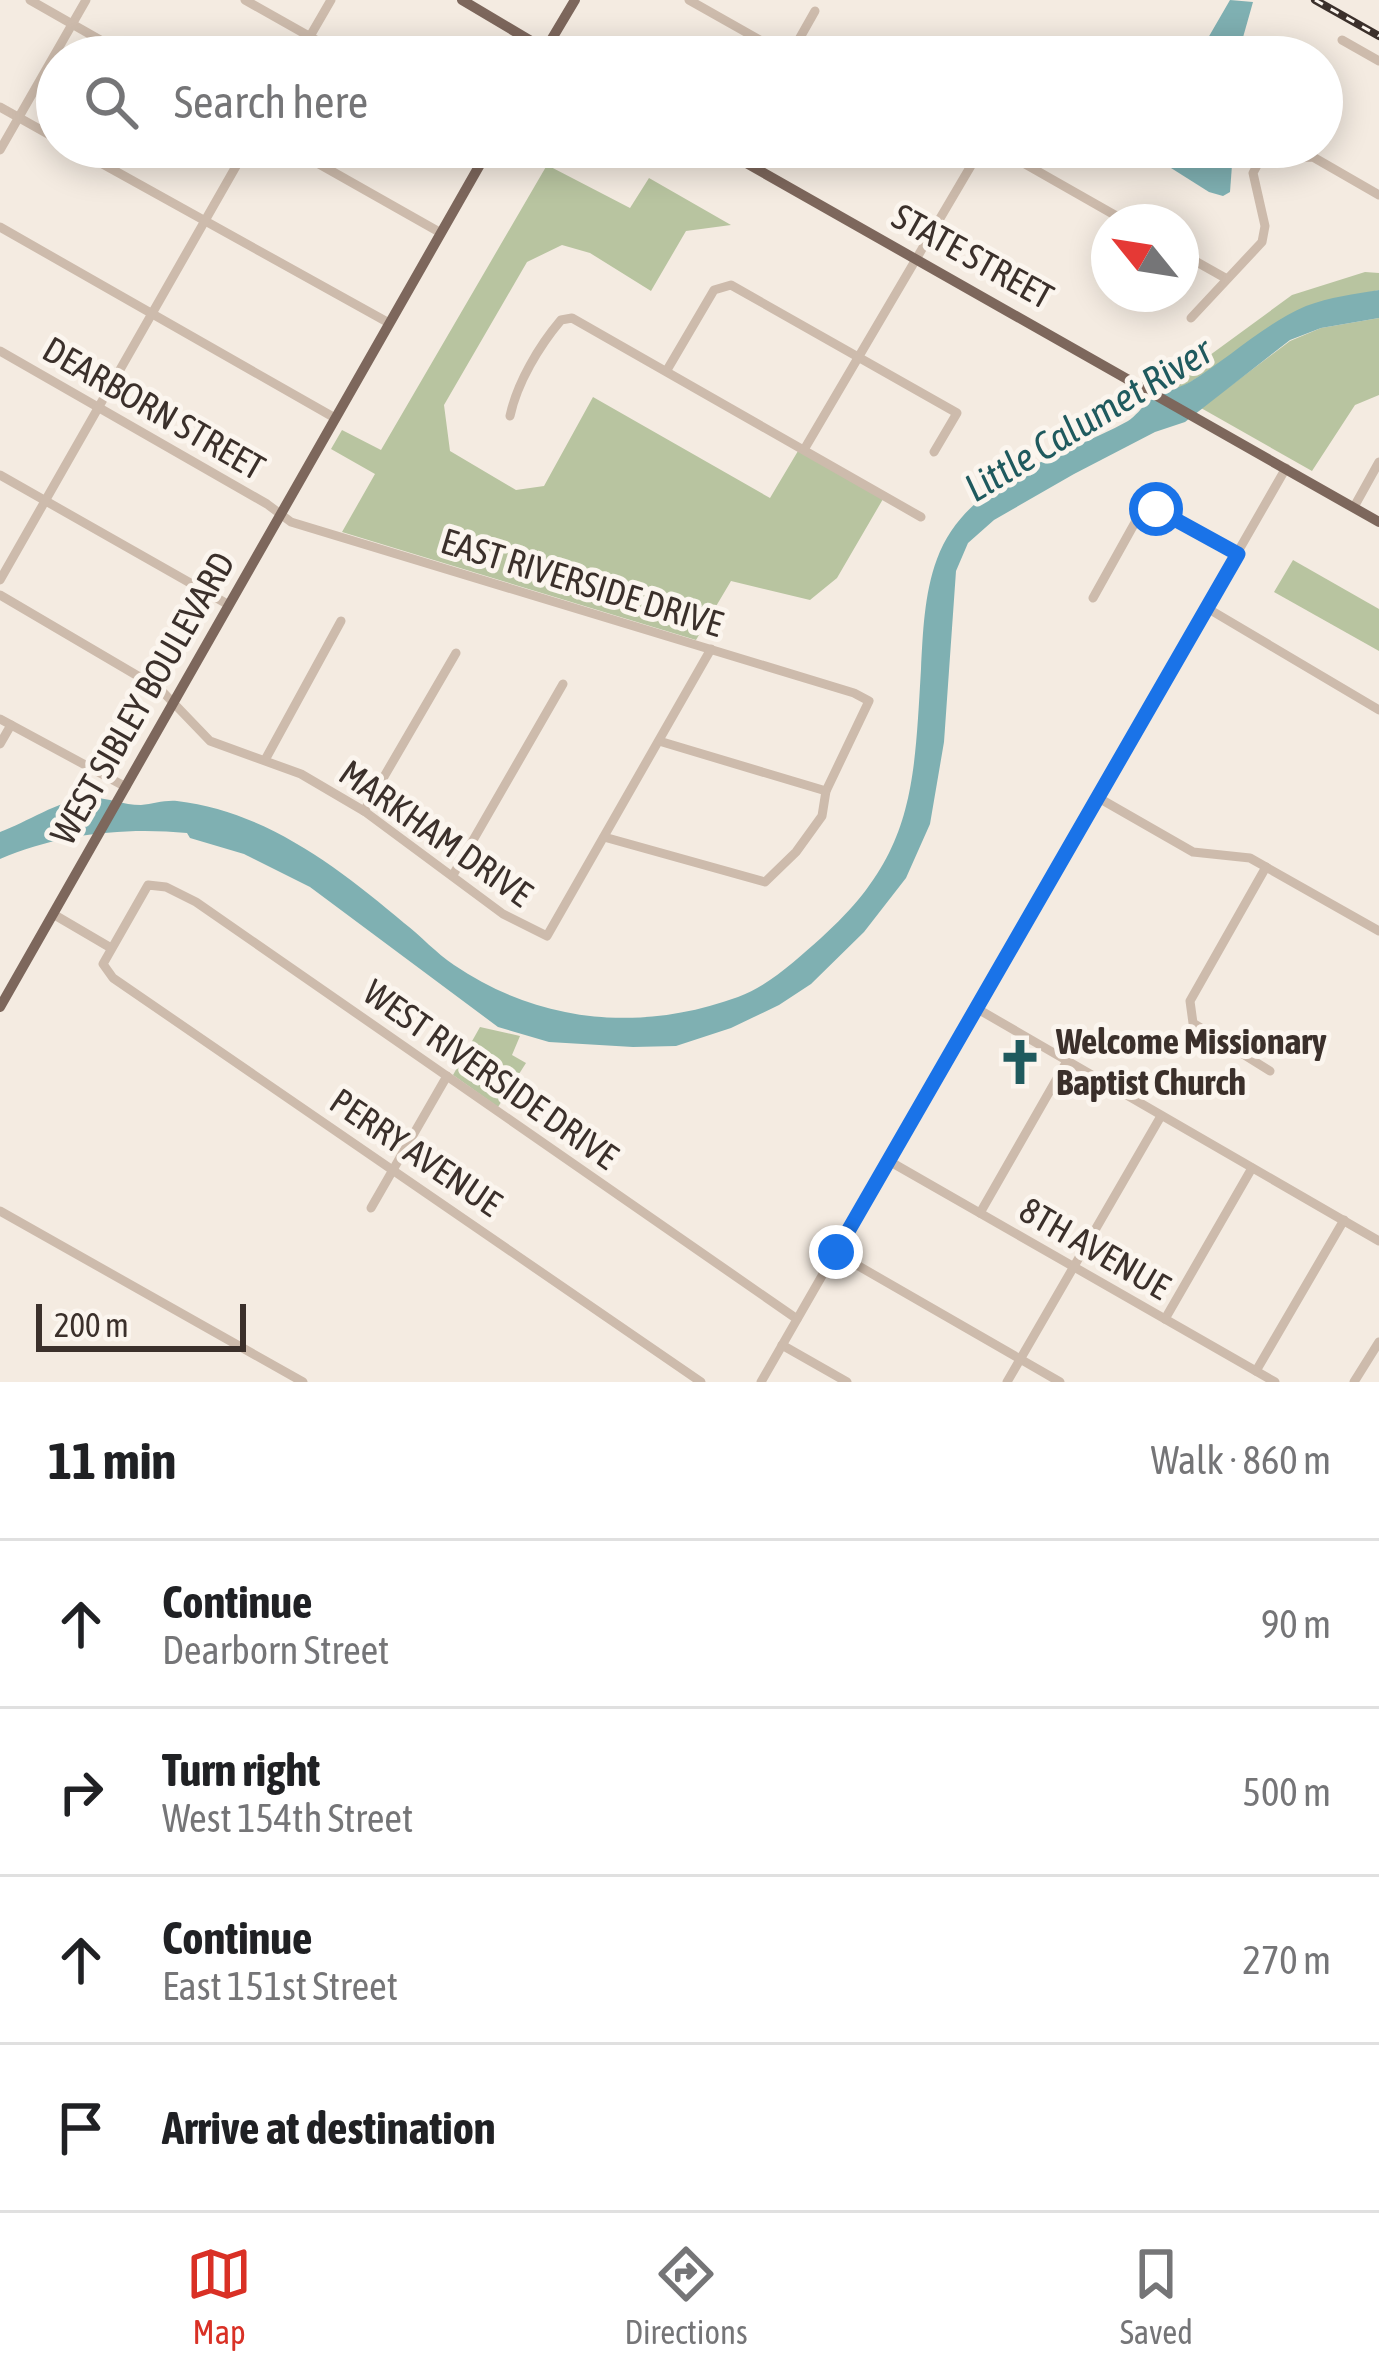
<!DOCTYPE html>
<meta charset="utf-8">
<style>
:root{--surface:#fff;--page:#f2f2f2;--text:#202124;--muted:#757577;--line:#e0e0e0;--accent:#d93025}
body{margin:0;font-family:"Asap Condensed",sans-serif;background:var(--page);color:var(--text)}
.compass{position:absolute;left:1091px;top:204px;width:108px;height:108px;border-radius:50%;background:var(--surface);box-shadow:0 6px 30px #0003;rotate:300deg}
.scale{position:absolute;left:36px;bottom:30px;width:210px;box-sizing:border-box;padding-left:12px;border:6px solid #3b302b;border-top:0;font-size:33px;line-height:42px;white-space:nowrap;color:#3b302b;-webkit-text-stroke:9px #fbf5ee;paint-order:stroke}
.stop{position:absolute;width:36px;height:36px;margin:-27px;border:9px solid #1a73e8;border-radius:50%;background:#fff}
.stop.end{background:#1a73e8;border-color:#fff;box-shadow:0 3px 12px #0008}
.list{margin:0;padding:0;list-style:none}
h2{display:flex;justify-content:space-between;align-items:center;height:156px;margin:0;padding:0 48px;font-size:51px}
h2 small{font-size:39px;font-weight:400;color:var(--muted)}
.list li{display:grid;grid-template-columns:78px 1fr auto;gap:36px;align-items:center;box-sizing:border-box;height:168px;padding:0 48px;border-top:3px solid var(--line)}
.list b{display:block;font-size:45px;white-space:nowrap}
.list p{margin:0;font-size:39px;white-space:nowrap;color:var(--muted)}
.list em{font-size:39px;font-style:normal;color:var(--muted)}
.icon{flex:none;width:66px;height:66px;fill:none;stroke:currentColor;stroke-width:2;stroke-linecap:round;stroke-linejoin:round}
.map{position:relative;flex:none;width:1379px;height:1382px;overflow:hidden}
.search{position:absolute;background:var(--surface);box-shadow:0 6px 30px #0003;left:36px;right:36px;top:36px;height:132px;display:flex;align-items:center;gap:30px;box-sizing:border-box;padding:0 42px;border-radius:66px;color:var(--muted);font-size:45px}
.sheet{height:828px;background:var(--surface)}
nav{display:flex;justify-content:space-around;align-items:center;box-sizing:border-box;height:168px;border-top:3px solid var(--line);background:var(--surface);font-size:33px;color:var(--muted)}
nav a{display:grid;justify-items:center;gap:6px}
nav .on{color:var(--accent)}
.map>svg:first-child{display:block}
</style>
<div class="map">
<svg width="1379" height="1382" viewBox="0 0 1379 1382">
<rect width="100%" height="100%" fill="#f4ebe1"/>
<g fill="#b8c4a0">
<path d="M 547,165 L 630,208 L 649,178 L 731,225 L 686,231 L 651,291 L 590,253 L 562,245 L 527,262 L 444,405 L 450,451 L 516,490 L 544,486 L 593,397 L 770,498 L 798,451 L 883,499 L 837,578 L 810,600 L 731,581 L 696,640 L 342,532 L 375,474 L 331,449 L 342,430 L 381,450 Z"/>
<path d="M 1365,272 L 1379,273 L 1379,290 L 1306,307 L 1189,383 L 1172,391 L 1159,384 L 1179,370 L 1195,366 L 1292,295 Z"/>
<path d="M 1379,318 L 1379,395 L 1355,405 L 1312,471 L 1201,408 L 1290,341 L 1321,328 Z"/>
<path d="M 1293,560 L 1379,609 L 1379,651 L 1274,592 Z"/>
<path d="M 480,1027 L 520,1036 L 512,1055 L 526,1063 L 498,1107 L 453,1075 Z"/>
</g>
<g fill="#7fb0b2">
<path d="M 1230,0 L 1253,2 L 1240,48 L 1233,54 L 1222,50 L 1211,57 L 1197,57 Z"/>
<path d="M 1148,147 L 1223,147 L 1232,165 L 1230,192 L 1223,196 L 1209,192 L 1152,156 Z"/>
<path d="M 1379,290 L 1379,318 L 1321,328 L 1290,340 L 1185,422 L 1155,432 L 1074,474 L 994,520 L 968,543 L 956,571 L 944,742 L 930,824 L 906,878 L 864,932 L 811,984 L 779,1005 L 731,1028 L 676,1046 L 633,1047 L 549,1042 L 498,1027 L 310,887 L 244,854 L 190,838 L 187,833 C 125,827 57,834 0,859 L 0,832 C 27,822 58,801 86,798 C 106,796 121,805 141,805 C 153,804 164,800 177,801 C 265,811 339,868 404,923 C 421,936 436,953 454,965 C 541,1024 642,1032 738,997 C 769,986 797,959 821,938 C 914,855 914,787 921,669 C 923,633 924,594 937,559 C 967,478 1061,458 1128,421 C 1136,416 1141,408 1148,402 C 1160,393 1177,389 1190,382 C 1228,359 1264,324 1306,306 C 1330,297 1354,294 1379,290 Z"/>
</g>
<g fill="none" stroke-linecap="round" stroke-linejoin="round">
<g stroke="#cdbbac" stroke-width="9">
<path d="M 30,0 L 130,57"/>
<path d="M 245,0 L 346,57"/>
<path d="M 689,0 L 790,57"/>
<path d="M 1342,40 L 1379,61"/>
<path d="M 298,57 L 331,0"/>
<path d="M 789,57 L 815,11"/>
<path d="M 0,107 L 57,139"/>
<path d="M 72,147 L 389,323"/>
<path d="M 289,147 L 441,233"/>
<path d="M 946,147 L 973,163"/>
<path d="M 995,147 L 1127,222"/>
<path d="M 0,150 L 86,0"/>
<path d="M 0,227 L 335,418"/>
<path d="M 1181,253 L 1227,279"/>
<path d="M 1191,318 L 1262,242 L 1265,226 L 1253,173 L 1261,158 L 1313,157 L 1379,195"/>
<path d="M 0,351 L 267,504 L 291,522 L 854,693 L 869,701 L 826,791 L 822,816 L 796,852 L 765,882 L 604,837"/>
<path d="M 667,370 L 714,290 L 731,285 L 957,413 L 934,452"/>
<path d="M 510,416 C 517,383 539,346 561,320 L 572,318 L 921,517"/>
<path d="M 805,448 L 982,147"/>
<path d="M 0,475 L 229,605"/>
<path d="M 1354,507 L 1379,462"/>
<path d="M 0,580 L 247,147"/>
<path d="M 0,595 L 160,689 L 210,741 L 301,774 L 364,811 L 503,914 L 547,936 L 711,649"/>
<path d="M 1093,598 L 1137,519 L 1150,509 L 1162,512 L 1237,554"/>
<path d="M 1207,608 L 1379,710"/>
<path d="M 0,719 L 126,787"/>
<path d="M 659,741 L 826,791"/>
<path d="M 0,744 L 11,725"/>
<path d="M 265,760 L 341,621"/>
<path d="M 1097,797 L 1193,852 L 1250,858 L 1379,931"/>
<path d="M 364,811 L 456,653"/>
<path d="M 1266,867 L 1190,1001 L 1193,1023 L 1270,1071"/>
<path d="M 453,875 L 563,684"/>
<path d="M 53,914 L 111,948"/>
<path d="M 976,1008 L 1379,1241"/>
<path d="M 889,1161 L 1275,1382"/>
<path d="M 371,1208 L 447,1076"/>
<path d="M 0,1211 L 303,1382"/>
<path d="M 980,1213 L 1067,1061"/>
<path d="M 836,1253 L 1060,1382"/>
<path d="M 1165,1319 L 1252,1168"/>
<path d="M 782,1345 L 847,1382"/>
<path d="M 1256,1371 L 1344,1220"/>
<path d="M 701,1382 L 113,978 L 103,964 L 148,885 L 166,887 L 196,902 L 797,1319"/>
<path d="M 761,1382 L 1286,468"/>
<path d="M 1007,1382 L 1161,1116"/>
<path d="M 1354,1382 L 1379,1342"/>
</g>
<g stroke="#7d675c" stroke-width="10">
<path d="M 462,0 L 558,57"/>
<path d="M 541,57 L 575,0"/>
<path d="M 710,147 L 725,151 L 1379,522"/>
<path d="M 0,1007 L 490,147"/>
</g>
<defs>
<path id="rail" d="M 1315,0 L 1379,36"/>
</defs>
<use href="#rail" stroke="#3b302b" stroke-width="8"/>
<use href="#rail" stroke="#fbf5ee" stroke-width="3" stroke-dasharray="9" stroke-linecap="butt"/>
</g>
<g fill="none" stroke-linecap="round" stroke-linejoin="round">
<path stroke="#1a73e8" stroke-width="15" d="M 836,1252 L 1238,554 L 1156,509"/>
</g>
<defs>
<symbol id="church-bare" viewBox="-9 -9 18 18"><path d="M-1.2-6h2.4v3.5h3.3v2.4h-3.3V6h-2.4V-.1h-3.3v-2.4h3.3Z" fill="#1f5a5e" stroke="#fbf5ee" stroke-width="2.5" paint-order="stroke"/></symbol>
</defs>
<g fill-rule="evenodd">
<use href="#church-bare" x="987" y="1029" width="66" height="66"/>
</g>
<g text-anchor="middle" stroke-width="10" stroke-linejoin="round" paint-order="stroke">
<g font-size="36" fill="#3b302b" stroke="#fbf5ee">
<text transform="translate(973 256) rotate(29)" y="13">STATE STREET</text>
<text transform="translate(154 408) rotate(30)" y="13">DEARBORN STREET</text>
<text transform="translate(582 582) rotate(17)" y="13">EAST RIVERSIDE DRIVE</text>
<text transform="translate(142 698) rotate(-60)" y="13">WEST SIBLEY BOULEVARD</text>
<text transform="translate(436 833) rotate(35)" y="13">MARKHAM DRIVE</text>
<text transform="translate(491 1074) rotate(35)" y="13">WEST RIVERSIDE DRIVE</text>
<text transform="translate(416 1152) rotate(34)" y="13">PERRY AVENUE</text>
<text transform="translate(1095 1248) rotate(30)" y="13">8TH AVENUE</text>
</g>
<g font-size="36" font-weight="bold" fill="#3b302b" stroke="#fbf5ee" text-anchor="start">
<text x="1056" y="1054">Welcome Missionary<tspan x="1056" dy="41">Baptist Church</tspan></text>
</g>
<g font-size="39" font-style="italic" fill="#1f5a5e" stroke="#fbf5ee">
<text transform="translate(1088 419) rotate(-31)" y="14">Little Calumet River</text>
</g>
</g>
</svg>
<svg class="compass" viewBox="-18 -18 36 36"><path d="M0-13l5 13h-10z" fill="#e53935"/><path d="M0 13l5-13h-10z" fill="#757577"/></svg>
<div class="scale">200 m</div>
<div class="stop" style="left:1156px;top:509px"></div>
<div class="stop end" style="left:836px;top:1252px"></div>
<div class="search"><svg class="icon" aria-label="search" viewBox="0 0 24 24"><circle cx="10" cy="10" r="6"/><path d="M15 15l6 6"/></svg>Search here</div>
</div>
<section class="sheet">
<h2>11 min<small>Walk · 860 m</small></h2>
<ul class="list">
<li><svg class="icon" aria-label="ahead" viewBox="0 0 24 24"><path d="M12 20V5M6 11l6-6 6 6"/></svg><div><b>Continue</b><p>Dearborn Street</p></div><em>90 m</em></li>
<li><svg class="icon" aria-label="right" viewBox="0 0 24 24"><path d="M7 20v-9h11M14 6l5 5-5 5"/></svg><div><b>Turn right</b><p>West 154th Street</p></div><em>500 m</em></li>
<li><svg class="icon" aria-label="ahead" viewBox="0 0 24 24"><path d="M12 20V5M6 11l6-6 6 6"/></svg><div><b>Continue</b><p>East 151st Street</p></div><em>270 m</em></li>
<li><svg class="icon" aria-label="arrive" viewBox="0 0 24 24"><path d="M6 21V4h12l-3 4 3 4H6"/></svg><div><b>Arrive at destination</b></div></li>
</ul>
</section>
<nav>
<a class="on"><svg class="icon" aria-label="map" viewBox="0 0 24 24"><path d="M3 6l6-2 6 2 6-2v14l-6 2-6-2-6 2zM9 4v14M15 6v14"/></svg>Map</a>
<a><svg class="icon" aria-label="directions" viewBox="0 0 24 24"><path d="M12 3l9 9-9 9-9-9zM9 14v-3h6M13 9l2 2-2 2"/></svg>Directions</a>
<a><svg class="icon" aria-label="saved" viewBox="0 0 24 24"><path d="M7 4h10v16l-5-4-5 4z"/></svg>Saved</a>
</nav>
